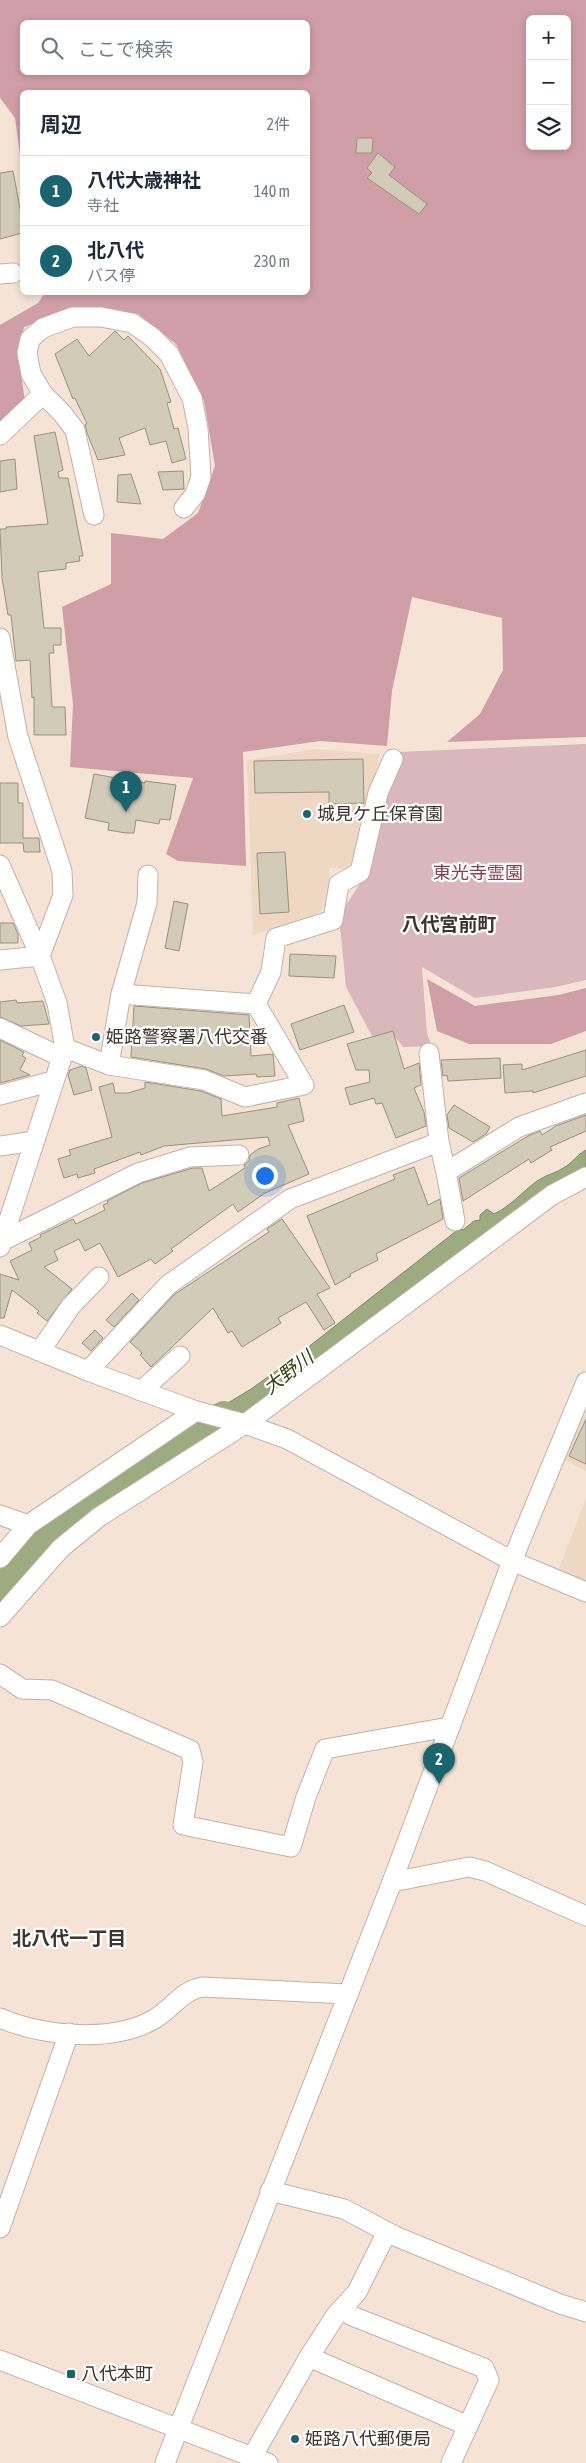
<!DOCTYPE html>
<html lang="ja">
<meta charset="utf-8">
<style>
:root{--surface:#fff;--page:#f6f6f7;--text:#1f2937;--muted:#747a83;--line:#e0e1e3;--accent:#1a6470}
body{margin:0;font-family:"Asap Condensed","Noto Sans JP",sans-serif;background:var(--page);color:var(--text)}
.controls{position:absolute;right:15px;top:15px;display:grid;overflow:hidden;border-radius:8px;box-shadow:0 2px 8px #0003}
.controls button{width:45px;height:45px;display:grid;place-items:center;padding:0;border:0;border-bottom:1px solid var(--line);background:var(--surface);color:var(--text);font:25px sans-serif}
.you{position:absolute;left:264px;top:1175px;width:18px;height:18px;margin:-12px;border:4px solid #fff;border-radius:50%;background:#1a73e8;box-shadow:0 0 0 8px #1a73e833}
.badge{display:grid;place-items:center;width:32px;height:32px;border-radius:50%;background:var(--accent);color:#fff;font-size:16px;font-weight:700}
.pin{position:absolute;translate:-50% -41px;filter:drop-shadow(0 1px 2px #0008)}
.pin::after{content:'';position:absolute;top:26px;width:18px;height:15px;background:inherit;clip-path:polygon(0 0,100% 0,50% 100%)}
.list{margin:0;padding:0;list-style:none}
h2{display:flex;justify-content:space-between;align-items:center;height:65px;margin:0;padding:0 20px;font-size:21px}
h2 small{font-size:16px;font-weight:400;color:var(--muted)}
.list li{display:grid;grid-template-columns:32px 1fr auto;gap:15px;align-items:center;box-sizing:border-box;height:70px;padding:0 20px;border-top:1px solid var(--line)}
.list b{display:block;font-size:19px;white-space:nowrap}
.list p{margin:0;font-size:16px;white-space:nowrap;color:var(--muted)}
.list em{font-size:16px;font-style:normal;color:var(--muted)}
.icon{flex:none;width:28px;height:28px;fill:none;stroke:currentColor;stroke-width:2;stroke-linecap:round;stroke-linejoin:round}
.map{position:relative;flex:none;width:586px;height:2463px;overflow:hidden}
.search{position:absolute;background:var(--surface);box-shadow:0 2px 8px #0003;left:20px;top:20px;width:290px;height:55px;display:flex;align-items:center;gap:12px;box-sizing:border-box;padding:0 18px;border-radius:8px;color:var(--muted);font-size:19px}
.panel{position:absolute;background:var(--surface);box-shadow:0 2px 8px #0003;left:20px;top:90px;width:290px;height:205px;border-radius:8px}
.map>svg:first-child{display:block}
</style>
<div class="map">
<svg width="586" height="2463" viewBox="0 0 586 2463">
<rect width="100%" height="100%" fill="#f5e4d5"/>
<g fill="#eed8c4">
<path d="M 316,749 L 380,754 L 351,869 L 330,868 L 328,902 L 319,913 L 253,935 L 247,760 Z"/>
<path d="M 586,1412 L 586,1471 L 562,1459 Z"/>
<path d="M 586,1499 L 586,1583 L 558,1571 Z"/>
</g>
<path fill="#dab6bd" d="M 586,744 L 586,980 L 555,987 L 475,998 L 422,967 L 427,1034 L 432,1046 L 403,1047 L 392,1033 L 373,1038 L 346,987 L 339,916 L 363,879 L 398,752 Z"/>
<g fill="#d09ea7" fill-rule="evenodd">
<path d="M 0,0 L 586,0 L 586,737 L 447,742 L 480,714 L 503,670 L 502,618 L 412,597 L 392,691 L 387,746 L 320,741 L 243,752 L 246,866 L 178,861 L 166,854 L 193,778 L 70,767 L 73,704 L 62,607 L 111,584 L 111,533 L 163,539 L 198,513 L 215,466 L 204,401 L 176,344 L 138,314 L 78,307 L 24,327 L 18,354 L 25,401 L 0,421 L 0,325 L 38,303 L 45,293 L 308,292 L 308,92 L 22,92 L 22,169 L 15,118 L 0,98 ZM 530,19 L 567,19 L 567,146 L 530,146 ZM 22,22 L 308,22 L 308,72 L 22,72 Z"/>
<path d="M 427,979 L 475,1006 L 558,995 L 586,988 L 586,1031 L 551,1044 L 469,1044 L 437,1031 Z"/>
</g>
<path fill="#9dab80" stroke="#808768" d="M 586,1150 L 586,1170 L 477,1239 L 257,1407 L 194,1447 L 180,1432 L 251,1389 L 293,1359 L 460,1228 L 463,1230 L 474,1221 L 480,1220 L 480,1215 L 487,1209 L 494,1214 C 511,1206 522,1192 537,1181 C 545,1175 557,1173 565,1167 C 573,1162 577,1155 586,1150 Z"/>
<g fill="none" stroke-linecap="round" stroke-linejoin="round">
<path stroke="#9dab80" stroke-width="32" d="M 0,1592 L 76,1512 L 159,1455 L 224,1417"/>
</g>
<g fill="#d1cbb8" stroke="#97917f">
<path d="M 357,138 L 373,138 L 372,153 L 356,153 Z"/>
<path d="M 378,153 L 395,167 L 389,175 L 427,204 L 419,214 L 367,178 L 372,173 L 367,168 Z"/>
<path d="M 13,171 L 22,219 L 22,233 L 0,239 L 0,173 Z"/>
<path d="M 115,331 L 124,340 L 128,336 L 160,369 L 171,402 L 167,403 L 174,429 L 178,428 L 186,459 L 172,463 L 166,441 L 150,445 L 145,428 L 119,438 L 125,455 L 98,460 L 87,433 L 85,425 L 87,424 L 75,398 L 73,399 L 55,354 L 77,339 L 89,356 Z"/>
<path d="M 55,432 L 63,470 L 58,472 L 59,478 L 68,478 L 83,556 L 79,556 L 80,561 L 66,563 L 66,569 L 38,572 L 44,628 L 61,628 L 61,645 L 53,645 L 54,653 L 49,653 L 52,707 L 65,707 L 66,735 L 34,735 L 34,697 L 32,698 L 30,660 L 16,661 L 11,615 L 8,615 L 2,578 L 0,529 L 6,529 L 6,527 L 48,524 L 34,436 Z"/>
<path d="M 15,459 L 17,489 L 0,492 L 0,461 Z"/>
<path d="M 183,471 L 184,489 L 163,490 L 158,472 Z"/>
<path d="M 131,474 L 141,504 L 117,502 L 118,475 Z"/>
<path d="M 363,759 L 364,803 L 329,804 L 329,792 L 255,793 L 254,761 Z"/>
<path d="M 94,774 L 145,783 L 145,781 L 176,785 L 170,820 L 160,819 L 159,824 L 136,820 L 134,833 L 126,833 L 108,830 L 109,823 L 85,818 Z"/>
<path d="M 0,783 L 18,783 L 18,803 L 23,803 L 23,838 L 39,838 L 40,852 L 24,852 L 23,843 L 0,843 Z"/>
<path d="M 285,852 L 289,912 L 260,914 L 257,853 Z"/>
<path d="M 174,901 L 188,904 L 179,951 L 165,948 Z"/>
<path d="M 0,923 L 13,923 L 18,934 L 18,943 L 0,943 Z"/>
<path d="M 290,954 L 336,956 L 334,978 L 289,976 Z"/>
<path d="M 16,1000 L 17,1003 L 43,1001 L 49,1024 L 21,1026 L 0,1017 L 0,1002 Z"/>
<path d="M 344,1005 L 354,1032 L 300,1050 L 291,1024 Z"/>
<path d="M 134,1006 L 249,1015 L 251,1056 L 273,1054 L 275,1076 L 257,1077 L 256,1074 L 224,1076 L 206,1069 L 131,1057 Z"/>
<path d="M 393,1031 L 404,1069 L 419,1063 L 421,1085 L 414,1088 L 424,1112 L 426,1126 L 396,1138 L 382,1103 L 376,1104 L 374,1098 L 350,1105 L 345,1088 L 370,1082 L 369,1070 L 356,1070 L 347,1044 Z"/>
<path d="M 0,1040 L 24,1052 L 22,1056 L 26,1058 L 20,1070 L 30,1075 L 0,1083 Z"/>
<path d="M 586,1050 L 586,1076 L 533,1093 L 533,1091 L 505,1093 L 503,1065 L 522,1064 L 522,1070 Z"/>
<path d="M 500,1058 L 501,1078 L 448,1081 L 447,1075 L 443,1076 L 441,1060 Z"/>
<path d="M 82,1066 L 86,1068 L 92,1090 L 74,1095 L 68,1075 L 70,1070 Z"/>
<path d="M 145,1082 L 201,1091 L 221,1099 L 222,1116 L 277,1107 L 277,1103 L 299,1098 L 304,1121 L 288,1125 L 309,1174 L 265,1193 L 238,1212 L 233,1204 L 171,1249 L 173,1251 L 155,1264 L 151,1259 L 118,1277 L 100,1243 L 85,1251 L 79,1239 L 54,1251 L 58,1260 L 44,1267 L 72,1289 L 47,1321 L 37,1313 L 39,1311 L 12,1290 L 4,1318 L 0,1318 L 0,1274 L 19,1280 L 10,1261 L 32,1250 L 29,1243 L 41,1237 L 40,1235 L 73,1219 L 76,1224 L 105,1210 L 103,1205 L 108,1203 L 107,1201 L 142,1183 L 193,1168 L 202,1168 L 209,1191 L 245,1168 L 244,1165 L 249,1161 L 250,1155 L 258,1149 L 270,1145 L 268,1137 L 164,1146 L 141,1155 L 140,1152 L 94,1169 L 95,1173 L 78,1178 L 77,1174 L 64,1178 L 58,1159 L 71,1155 L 69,1150 L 112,1137 L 99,1087 L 113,1083 L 115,1093 L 128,1093 L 145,1088 Z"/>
<path d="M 454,1105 L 490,1127 L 486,1134 L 473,1142 L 449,1128 L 447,1115 Z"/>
<path d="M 586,1115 L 586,1131 L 550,1147 L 552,1150 L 531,1163 L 529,1159 L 463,1201 L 459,1178 L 528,1136 L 540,1131 L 542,1135 L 556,1126 Z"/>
<path d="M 414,1167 L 428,1205 L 440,1199 L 443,1219 L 376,1254 L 378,1260 L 350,1274 L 351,1276 L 335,1285 L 307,1216 L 395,1179 L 393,1175 Z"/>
<path d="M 282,1219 L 330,1288 L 317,1294 L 335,1323 L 324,1330 L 306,1302 L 278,1318 L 281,1323 L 242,1347 L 232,1331 L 228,1333 L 213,1308 L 151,1367 L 140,1355 L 142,1353 L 130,1342 L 175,1294 L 269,1232 L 267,1229 Z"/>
<path d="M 132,1293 L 139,1300 L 114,1327 L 106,1320 Z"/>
<path d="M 95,1330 L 103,1338 L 91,1351 L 82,1343 Z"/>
<path d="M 586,1419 L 586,1464 L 569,1456 Z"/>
</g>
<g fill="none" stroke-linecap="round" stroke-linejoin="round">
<defs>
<g id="minor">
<path d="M 0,274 L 13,273"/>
<path d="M 0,435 L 43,394"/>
<path d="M 94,515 L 75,430 L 62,413 L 43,394 L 31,374 L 27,353 L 30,339 L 43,328 L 73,317 L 101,317 L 132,323 L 152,337 L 169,354 L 192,398 L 198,428 L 201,477 L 195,494 L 184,508"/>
<path d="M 0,638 L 18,737 L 62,871 L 63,895 L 40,956"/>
<path d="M 0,865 L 40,956 L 57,1003 L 65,1048 L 0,1247"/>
<path d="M 0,960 L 40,956"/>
<path d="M 121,994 L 147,903 L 148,875"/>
<path d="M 0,1028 L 61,1057"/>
<path d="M 65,1048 L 109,1065 L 121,994 L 256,1004 L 271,972 L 276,938 L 333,920 L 339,884 L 360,872 L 378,793 L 393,759"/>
<path d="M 429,1053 L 439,1142"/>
<path d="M 109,1065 L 204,1080 L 245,1097 L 304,1085 L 256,1004"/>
<path d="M 0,1095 L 53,1081"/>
<path d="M 0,1146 L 34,1141"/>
<path d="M 446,1172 L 455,1221"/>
<path d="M 2,1241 L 138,1173 L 190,1157 L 239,1155"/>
<path d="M 0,1335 L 88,1371 L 196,1411 L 245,1424 L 287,1439 L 512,1561 L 586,1592"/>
<path d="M 40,1351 L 71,1306 L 99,1277"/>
<path d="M 88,1371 L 168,1285 L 290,1199 L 439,1142 L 446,1172 L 519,1127 L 586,1103"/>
<path d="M 141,1391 L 180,1356"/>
<path d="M 0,1515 L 28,1525"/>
<path d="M 0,1558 L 28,1525 L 196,1411"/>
<path d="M 0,1617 L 61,1548 L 99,1517 L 245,1424 L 552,1195 L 586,1177"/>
<path d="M 0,1674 L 22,1689 L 52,1690 L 190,1750 L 193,1762 L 183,1825 L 291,1847 L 306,1797 L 325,1749 L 449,1727"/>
<path d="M 392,1882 L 469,1867 L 485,1871 L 586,1916"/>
<path d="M 0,2018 C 42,2036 114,2044 156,2018 C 173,2008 181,1991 202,1987 L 347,1994"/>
<path d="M 270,2191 L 344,2209 L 395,2236 L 560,2304 L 586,2312"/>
<path d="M 0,2228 L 69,2033"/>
<path d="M 342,2309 L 352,2316 L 484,2368 L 489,2380 L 451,2463"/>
<path d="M 309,2357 L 468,2426"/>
<path d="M 0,2360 L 268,2463"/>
<path d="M 252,2457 L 309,2357 L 336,2315 L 357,2292 L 387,2232"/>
<path d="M 165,2463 L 392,1882 L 512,1561 L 586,1382"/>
</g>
</defs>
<use href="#minor" stroke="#c2b2a4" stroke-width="21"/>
<use href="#minor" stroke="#fff" stroke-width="19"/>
</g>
<g fill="#1a6470" stroke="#fff" stroke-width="2">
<circle cx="307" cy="814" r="5"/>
<circle cx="96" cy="1037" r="5"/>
<rect x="66" y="2369" width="10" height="10" rx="2.5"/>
<circle cx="295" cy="2439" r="5"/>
</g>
<g text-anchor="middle" stroke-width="4.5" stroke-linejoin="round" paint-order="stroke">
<g font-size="18" fill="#3b342f" stroke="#fff" text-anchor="start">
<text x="317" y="820">城見ケ丘保育園</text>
<text x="106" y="1043">姫路警察署八代交番</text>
<text x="81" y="2380">八代本町</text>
<text x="305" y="2445">姫路八代郵便局</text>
</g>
<g font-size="18" fill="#81404f" stroke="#fff">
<text x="478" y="879">東光寺霊園</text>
</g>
<g font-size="19" font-weight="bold" fill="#3b342f" stroke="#fff">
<text x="449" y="931">八代宮前町</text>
<text x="69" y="1945">北八代一丁目</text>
</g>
<g font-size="19" font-style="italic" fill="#33400f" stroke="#fff">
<text transform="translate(288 1372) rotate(-38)" y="7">大野川</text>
</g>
</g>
</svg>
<div class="controls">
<button>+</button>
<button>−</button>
<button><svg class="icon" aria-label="layers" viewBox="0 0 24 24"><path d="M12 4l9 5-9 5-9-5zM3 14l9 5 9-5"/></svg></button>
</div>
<div class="you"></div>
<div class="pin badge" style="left:126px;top:812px">1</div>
<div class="pin badge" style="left:439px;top:1784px">2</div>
<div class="search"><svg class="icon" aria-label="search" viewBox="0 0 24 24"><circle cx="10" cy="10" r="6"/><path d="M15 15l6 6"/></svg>ここで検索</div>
<section class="panel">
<h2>周辺<small>2件</small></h2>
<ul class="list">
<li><span class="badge">1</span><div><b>八代大歳神社</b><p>寺社</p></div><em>140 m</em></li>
<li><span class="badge">2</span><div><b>北八代</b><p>バス停</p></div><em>230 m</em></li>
</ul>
</section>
</div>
